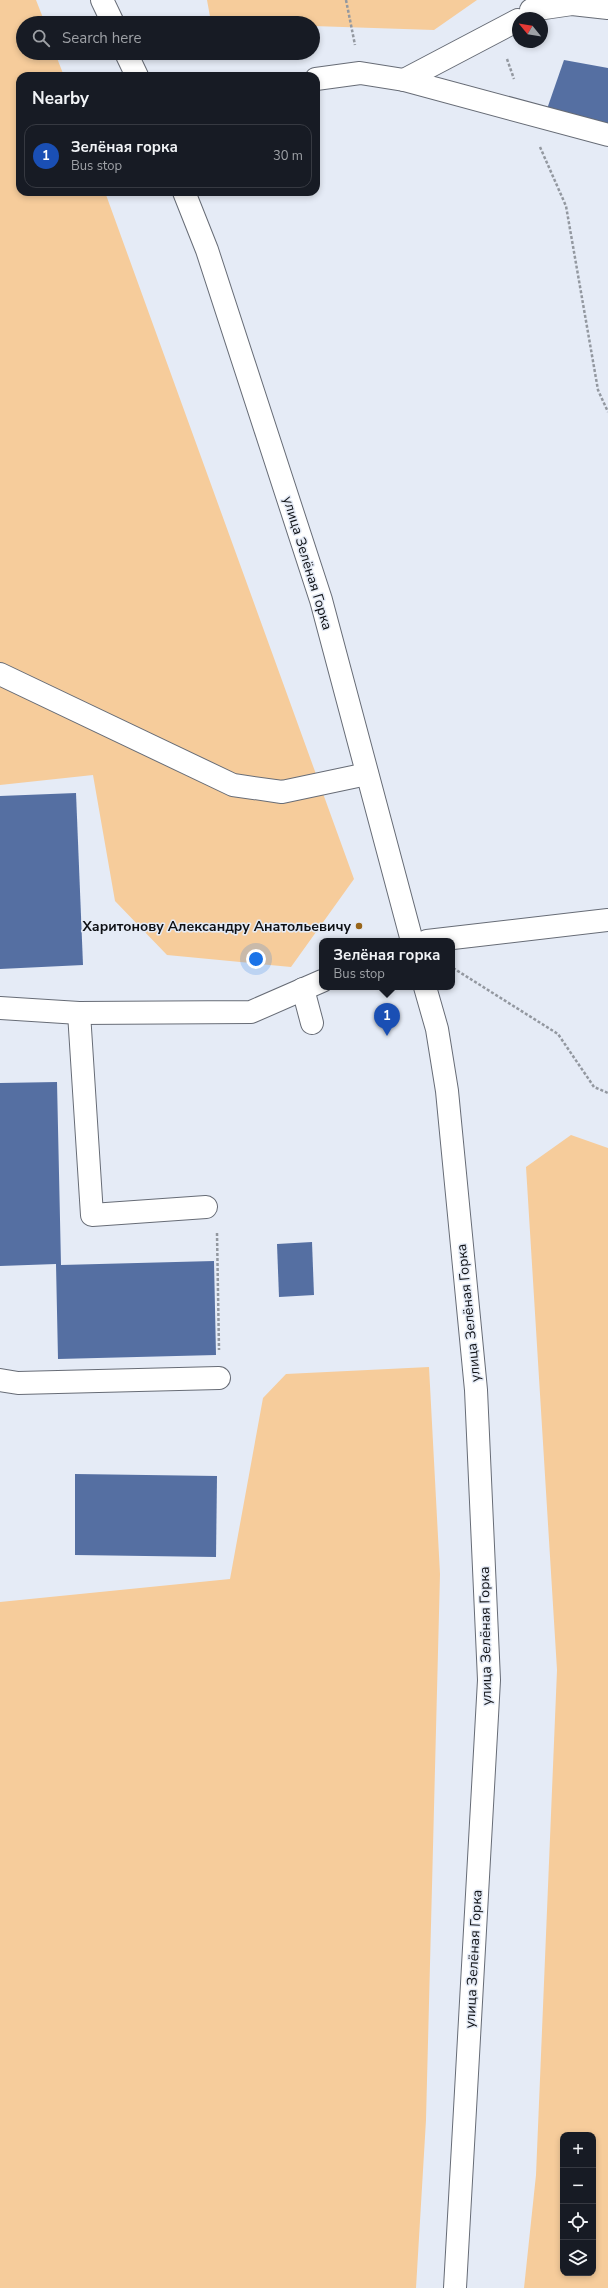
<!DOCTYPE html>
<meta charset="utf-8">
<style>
:root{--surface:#171b24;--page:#242831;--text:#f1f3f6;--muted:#9ea1a6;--line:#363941;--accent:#db2777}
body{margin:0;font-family:"Nunito Sans",sans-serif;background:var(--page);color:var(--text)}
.controls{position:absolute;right:12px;bottom:12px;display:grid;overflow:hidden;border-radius:8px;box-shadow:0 2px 6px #0003}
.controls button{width:36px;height:36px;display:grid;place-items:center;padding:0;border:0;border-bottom:1px solid var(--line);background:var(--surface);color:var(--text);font:20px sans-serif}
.compass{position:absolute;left:512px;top:12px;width:36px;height:36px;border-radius:50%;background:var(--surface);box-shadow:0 2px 6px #0003;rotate:300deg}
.you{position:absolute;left:256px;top:959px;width:14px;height:14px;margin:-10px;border:3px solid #fff;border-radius:50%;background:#1a73e8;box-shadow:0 0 0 6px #1a73e833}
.badge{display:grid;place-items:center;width:26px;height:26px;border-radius:50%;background:var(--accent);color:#fff;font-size:13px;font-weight:700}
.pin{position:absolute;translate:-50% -33px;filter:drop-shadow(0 1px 2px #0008)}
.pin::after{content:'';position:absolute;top:21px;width:14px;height:12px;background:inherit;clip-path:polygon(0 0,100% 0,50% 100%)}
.popup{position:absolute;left:319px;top:938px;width:136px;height:52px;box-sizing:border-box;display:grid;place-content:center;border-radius:8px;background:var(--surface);filter:drop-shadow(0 1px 3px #0005);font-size:13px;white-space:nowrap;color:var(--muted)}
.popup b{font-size:15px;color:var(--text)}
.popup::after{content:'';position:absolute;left:50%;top:100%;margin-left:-8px;border:8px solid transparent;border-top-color:var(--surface)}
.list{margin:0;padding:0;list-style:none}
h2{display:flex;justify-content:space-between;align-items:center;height:52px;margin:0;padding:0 16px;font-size:17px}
h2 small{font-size:13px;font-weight:400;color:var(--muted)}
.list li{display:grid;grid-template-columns:26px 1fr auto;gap:12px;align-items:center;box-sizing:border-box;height:64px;margin:0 8px 8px;padding:0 8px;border:1px solid var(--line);border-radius:12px}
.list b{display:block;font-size:15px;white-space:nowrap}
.list p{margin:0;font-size:13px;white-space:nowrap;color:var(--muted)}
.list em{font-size:13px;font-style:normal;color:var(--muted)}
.icon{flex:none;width:22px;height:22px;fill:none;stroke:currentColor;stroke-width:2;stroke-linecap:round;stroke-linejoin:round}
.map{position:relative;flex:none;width:608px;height:2288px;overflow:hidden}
.search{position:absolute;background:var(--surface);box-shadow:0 2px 6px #0003;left:16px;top:16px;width:304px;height:44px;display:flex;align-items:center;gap:10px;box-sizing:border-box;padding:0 14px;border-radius:22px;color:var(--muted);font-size:15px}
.panel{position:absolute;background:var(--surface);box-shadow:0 2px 6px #0003;left:16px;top:72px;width:304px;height:124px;border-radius:12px}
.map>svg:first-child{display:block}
</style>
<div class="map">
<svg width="608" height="2288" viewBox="0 0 608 2288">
<rect width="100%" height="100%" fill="#e5ebf6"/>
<g fill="#f6cc9b" fill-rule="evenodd">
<path d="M 0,0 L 36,0 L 45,23 L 23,23 L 23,53 L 55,53 L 64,76 L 20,76 L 20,192 L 105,192 L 354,879 L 291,967 L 167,955 L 115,901 L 93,775 L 0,785 Z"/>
<path d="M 207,0 L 477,0 L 434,30 L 313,26 L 313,23 L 211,22 Z"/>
<path d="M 571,1135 L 608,1148 L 608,2288 L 524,2288 L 536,2175 L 557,1670 L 526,1167 ZM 563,2135 L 593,2135 L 593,2273 L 563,2273 Z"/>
<path d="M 429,1367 L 440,1574 L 426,2120 L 416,2288 L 0,2288 L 0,1602 L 230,1579 L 263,1398 L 286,1374 Z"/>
</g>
<g fill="#556fa2">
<path d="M 564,60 L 608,68 L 608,126 L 547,109 Z"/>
<path d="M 76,793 L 83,965 L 0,969 L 0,796 Z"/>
<path d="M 57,1082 L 61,1265 L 214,1261 L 216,1355 L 58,1359 L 56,1264 L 0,1266 L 0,1083 Z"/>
<path d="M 312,1242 L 314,1295 L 279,1297 L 277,1244 Z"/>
<path d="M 75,1474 L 217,1476 L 216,1557 L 75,1555 Z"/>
</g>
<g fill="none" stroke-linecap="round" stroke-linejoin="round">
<defs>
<g id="minor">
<path d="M 102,0 L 113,23"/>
<path d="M 531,10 L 572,4 L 608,8"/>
<path d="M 126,53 L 137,76"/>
<path d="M 316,79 L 360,73 L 404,80 L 608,135"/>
<path d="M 404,80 L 518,20"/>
<path d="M 184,192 L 207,250 L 321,600 L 412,941"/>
<path d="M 0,674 L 233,785 L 282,792 L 367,774"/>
<path d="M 427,941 L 608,920"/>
<path d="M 425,987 L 437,1029 L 447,1091 L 476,1390 L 489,1680 L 455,2288"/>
<path d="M 303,989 L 312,1023"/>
<path d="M 0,1008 L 79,1013 L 251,1012 L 322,981"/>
<path d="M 79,1013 L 92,1215 L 206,1207"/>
<path d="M 0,1380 L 18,1383 L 219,1378"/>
</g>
</defs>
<use href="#minor" stroke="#676c76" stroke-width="24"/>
<g stroke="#9398a0" stroke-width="2.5" stroke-dasharray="3 2" stroke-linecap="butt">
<path d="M 346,0 L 355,45"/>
<path d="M 507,59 L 514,79"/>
<path d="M 540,147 L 566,206 L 598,390 L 608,412"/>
<path d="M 453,968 L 558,1034 L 594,1087 L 608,1093"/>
<path d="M 217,1233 L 219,1350"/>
</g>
<use href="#minor" stroke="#fff" stroke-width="22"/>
</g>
<circle fill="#98651a" stroke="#e5ebf6" stroke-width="1.5" cx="359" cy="926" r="4"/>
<g text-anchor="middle" stroke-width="3" stroke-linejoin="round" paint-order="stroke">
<g font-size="14" fill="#0e1014" stroke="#e5ebf6">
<text transform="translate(308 563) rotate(73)" y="5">улица Зелёная Горка</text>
<text transform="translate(468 1313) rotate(-96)" y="5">улица Зелёная Горка</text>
<text transform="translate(485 1636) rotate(-91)" y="5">улица Зелёная Горка</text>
<text transform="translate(473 1959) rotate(-87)" y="5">улица Зелёная Горка</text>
</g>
<g font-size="14" font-weight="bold" fill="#0e1014" stroke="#e5ebf6" text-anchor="end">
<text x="351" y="931">Харитонову Александру Анатольевичу</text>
</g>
</g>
</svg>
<div class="controls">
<button>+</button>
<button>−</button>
<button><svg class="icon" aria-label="locate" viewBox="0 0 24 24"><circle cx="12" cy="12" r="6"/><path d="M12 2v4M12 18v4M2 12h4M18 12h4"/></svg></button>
<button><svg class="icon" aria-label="layers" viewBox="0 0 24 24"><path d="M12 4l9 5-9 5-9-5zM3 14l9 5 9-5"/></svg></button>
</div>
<svg class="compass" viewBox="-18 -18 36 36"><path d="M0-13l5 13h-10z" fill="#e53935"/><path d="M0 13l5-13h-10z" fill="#9ea1a6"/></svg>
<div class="you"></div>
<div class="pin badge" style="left:387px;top:1036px;background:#1a4fb4">1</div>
<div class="popup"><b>Зелёная горка</b>Bus stop</div>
<div class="search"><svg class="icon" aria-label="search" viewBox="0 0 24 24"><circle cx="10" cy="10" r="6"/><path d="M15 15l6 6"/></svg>Search here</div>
<section class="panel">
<h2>Nearby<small></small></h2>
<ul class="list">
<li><span class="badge" style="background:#1a4fb4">1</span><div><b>Зелёная горка</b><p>Bus stop</p></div><em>30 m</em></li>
</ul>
</section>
</div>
